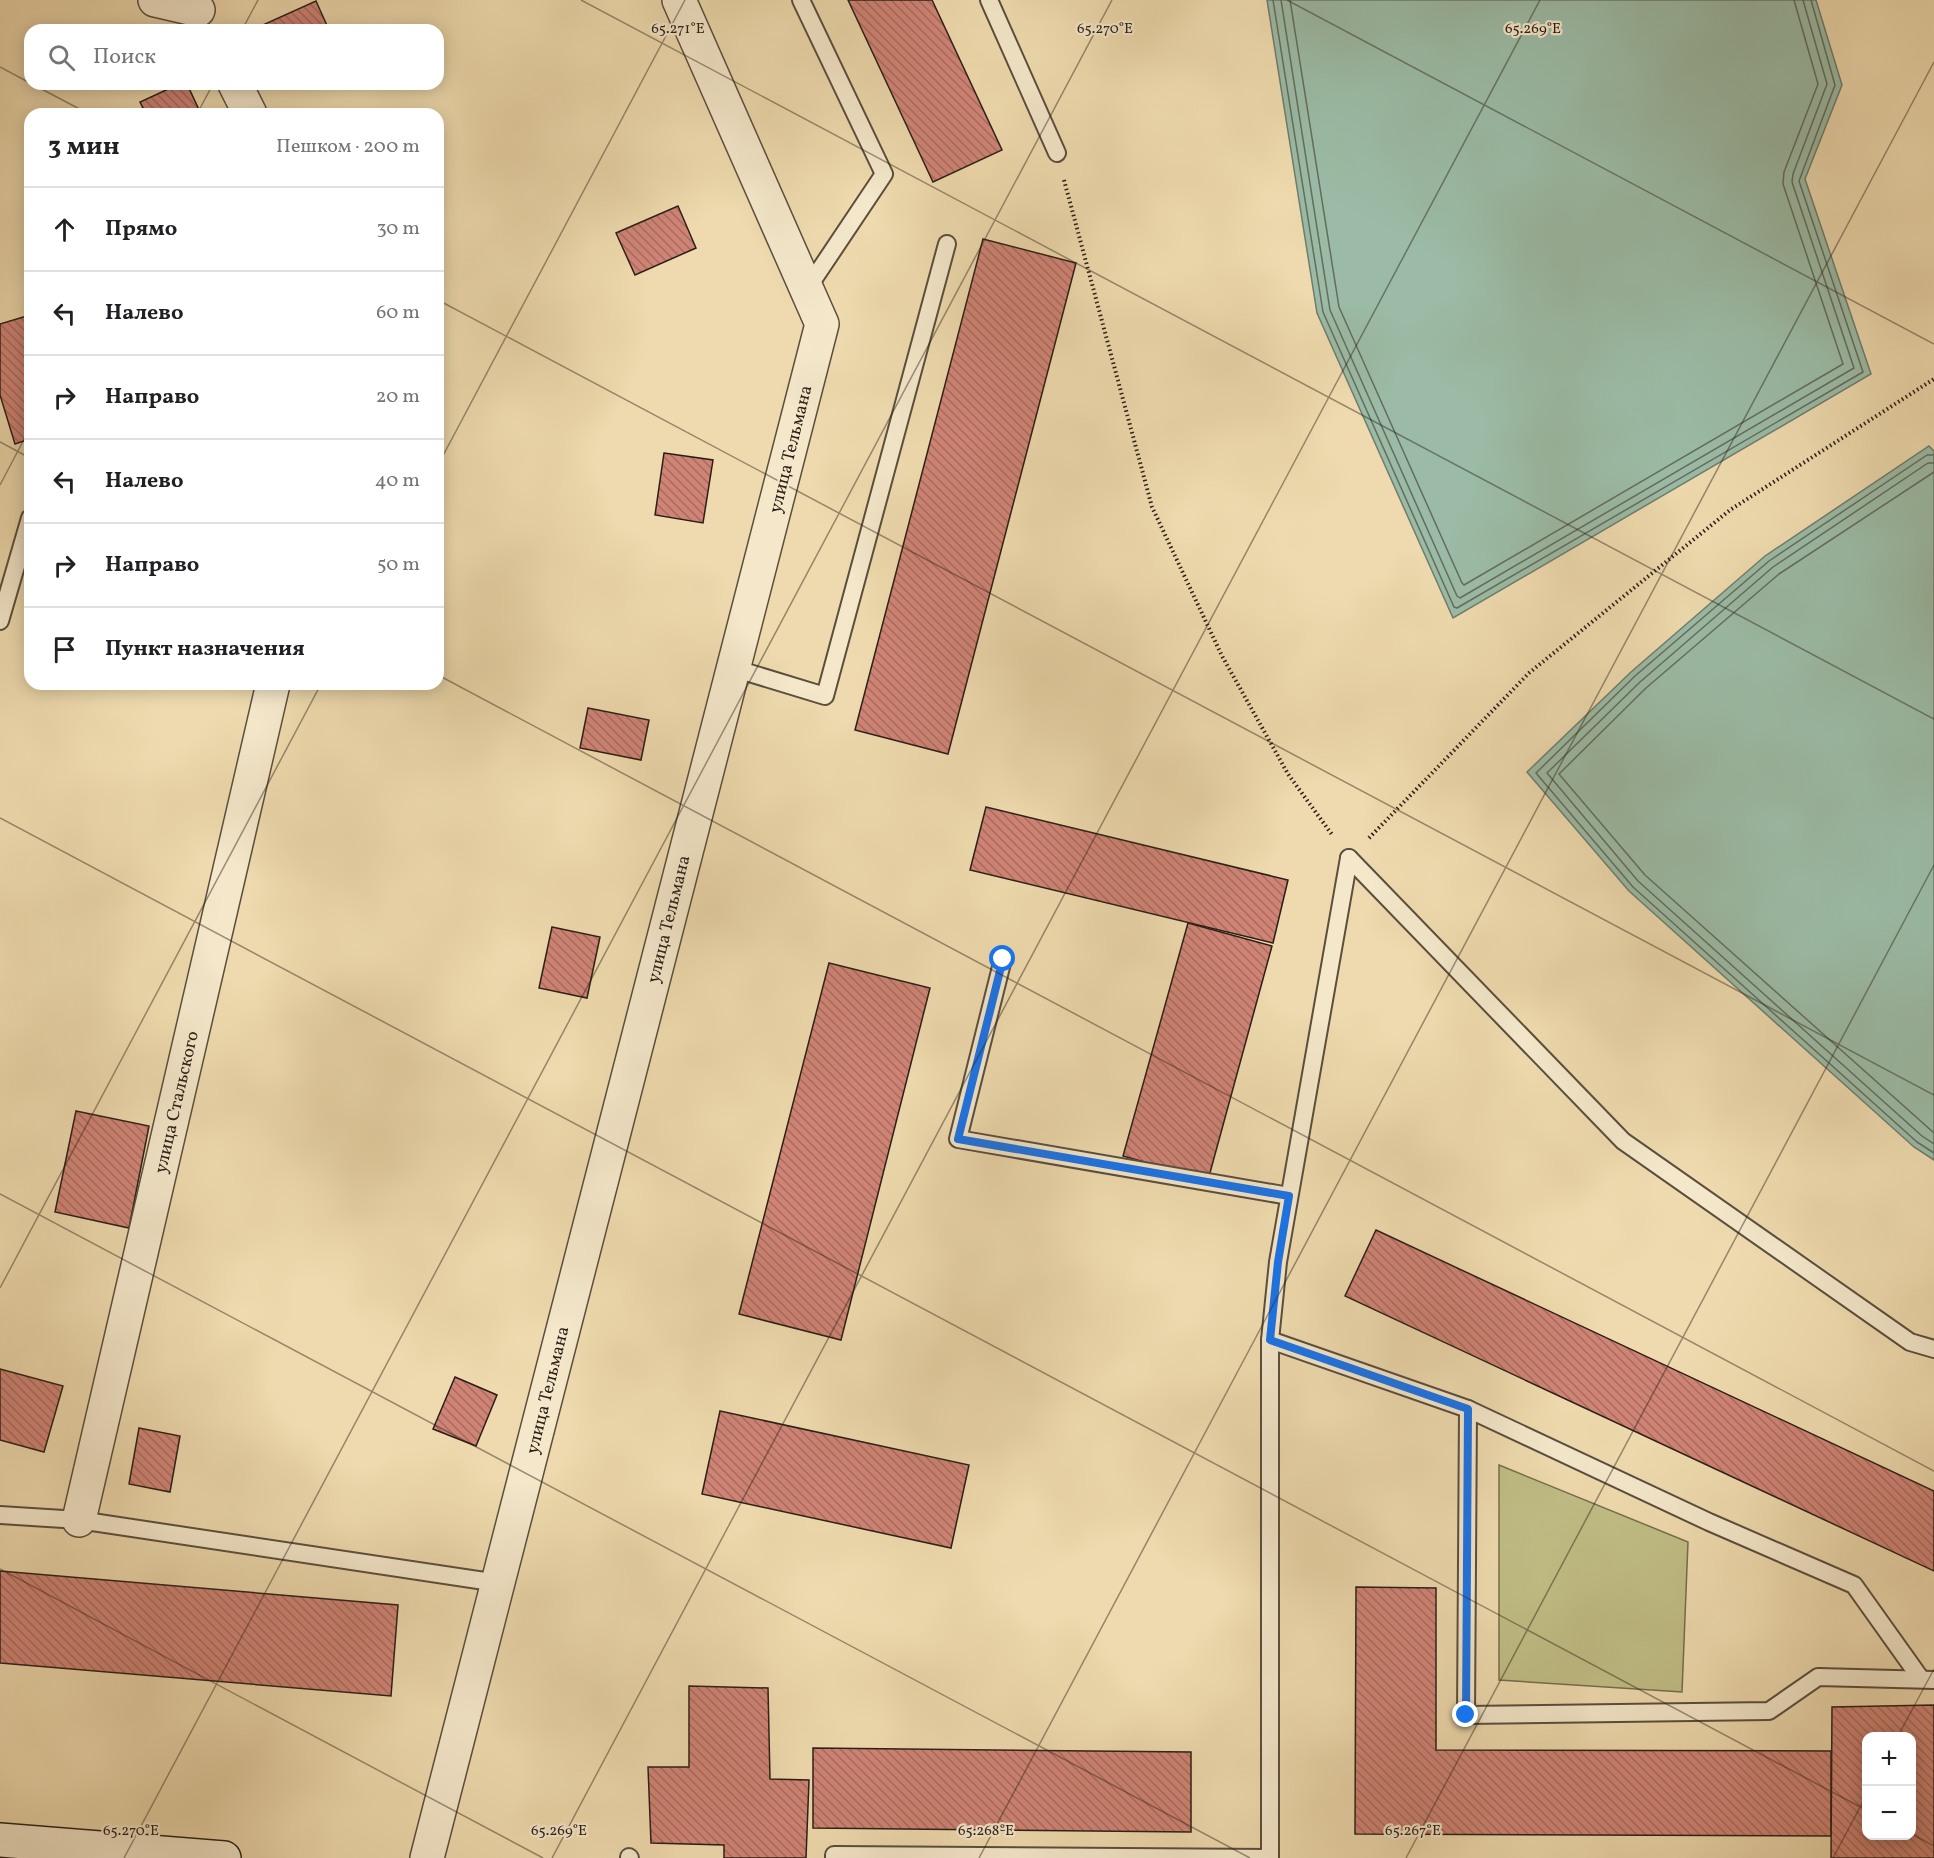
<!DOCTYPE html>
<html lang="ru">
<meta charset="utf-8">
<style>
:root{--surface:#fff;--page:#f2f2f2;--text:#202124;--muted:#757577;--line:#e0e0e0}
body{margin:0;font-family:Vollkorn,serif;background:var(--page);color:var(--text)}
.controls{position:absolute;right:18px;bottom:18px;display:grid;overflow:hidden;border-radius:12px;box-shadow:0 3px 15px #0003}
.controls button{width:54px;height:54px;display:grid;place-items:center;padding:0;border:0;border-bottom:2px solid var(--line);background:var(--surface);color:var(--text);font:30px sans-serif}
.stop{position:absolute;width:18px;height:18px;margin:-14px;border:4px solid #1a73e8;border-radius:50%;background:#fff}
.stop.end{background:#1a73e8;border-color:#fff;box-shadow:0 2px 6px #0008}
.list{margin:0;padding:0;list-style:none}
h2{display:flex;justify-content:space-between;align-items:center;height:78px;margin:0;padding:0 24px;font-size:26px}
h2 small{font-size:20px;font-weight:400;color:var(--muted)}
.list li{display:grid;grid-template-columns:39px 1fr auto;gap:18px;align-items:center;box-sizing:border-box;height:84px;padding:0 24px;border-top:2px solid var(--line)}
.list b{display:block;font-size:22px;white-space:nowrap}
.list em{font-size:20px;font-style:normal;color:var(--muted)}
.icon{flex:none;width:33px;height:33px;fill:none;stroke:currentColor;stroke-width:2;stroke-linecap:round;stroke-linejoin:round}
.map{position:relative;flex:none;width:1934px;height:1858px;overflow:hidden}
.search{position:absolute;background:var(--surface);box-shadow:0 3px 15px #0003;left:24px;top:24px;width:420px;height:66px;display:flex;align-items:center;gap:15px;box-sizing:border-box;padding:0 21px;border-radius:18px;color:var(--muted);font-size:22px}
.panel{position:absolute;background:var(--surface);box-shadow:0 3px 15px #0003;left:24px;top:108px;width:420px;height:582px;border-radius:18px}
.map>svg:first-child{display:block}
</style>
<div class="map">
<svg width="1934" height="1858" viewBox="0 0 1934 1858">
<defs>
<pattern id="building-back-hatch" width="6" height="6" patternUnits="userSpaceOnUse" patternTransform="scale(1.5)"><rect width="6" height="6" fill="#d08476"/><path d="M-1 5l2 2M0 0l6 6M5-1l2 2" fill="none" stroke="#a96b60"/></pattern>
</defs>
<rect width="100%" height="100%" fill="#eedaae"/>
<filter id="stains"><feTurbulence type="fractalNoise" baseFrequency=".00333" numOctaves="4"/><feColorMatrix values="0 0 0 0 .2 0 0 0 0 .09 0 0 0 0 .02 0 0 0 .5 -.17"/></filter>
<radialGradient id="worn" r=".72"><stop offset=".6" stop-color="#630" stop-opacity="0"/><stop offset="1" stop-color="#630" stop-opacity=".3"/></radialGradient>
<path fill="#c0bd85" stroke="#756e4e" stroke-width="1.5" d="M 1499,1465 L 1688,1542 L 1682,1692 L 1499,1680 Z"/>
<g fill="#9bbba6" stroke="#6e7d6d" stroke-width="1.5">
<path d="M 1267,0 L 1816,0 L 1842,85 L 1805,179 L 1871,374 L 1453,618 L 1317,313 Z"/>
<path d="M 1929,446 L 1934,451 L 1934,1160 L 1914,1147 L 1629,891 L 1527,772 L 1631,672 L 1765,556 Z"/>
</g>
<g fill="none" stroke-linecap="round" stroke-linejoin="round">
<g stroke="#626d5e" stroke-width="1.5">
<path d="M 1273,0 L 1323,312 L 1454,607 L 1457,608 L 1863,372 L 1799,181 L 1835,85 L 1811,0"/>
<path d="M 1281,0 L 1330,310 L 1457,596 L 1460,598 L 1854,368 L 1792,182 L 1793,174 L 1827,84 L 1803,0"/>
<path d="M 1290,0 L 1339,307 L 1462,583 L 1464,585 L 1843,364 L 1783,184 L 1784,172 L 1818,84 L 1794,0"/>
<path d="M 1934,455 L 1927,455 L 1769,561 L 1635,676 L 1536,773 L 1633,887 L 1917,1142 L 1934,1153"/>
<path d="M 1934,463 L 1928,463 L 1773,567 L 1640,682 L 1547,773 L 1638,881 L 1922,1136 L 1934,1144"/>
<path d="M 1934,472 L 1779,574 L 1646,688 L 1559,774 L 1645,875 L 1934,1133"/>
</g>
</g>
<g fill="url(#building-back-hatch)" stroke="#2a1f17" stroke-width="1.5" fill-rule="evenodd">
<path d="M 848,0 L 932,0 L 1002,150 L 933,182 Z"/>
<path d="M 316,1 L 329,30 L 257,30 L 256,28 Z"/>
<path d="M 179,84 L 187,84 L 201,114 L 146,114 L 140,102 Z"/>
<path d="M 678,206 L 696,248 L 635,275 L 616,233 Z"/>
<path d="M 983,239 L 1076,263 L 948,754 L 855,730 Z"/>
<path d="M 30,315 L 30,439 L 15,444 L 0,395 L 0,324 Z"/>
<path d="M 664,453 L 713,460 L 703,523 L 655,515 Z"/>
<path d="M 588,708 L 649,720 L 641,760 L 580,748 Z"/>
<path d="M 986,807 L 1288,880 L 1273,943 L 970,870 Z"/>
<path d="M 1188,923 L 1272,946 L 1208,1180 L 1123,1156 Z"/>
<path d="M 552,927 L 600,937 L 587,998 L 539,988 Z"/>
<path d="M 829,963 L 930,988 L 841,1340 L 739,1314 Z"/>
<path d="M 76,1111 L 149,1126 L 129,1228 L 55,1212 Z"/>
<path d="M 1376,1230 L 1934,1491 L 1934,1571 L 1345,1296 Z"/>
<path d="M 0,1369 L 63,1386 L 44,1452 L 0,1440 Z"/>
<path d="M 455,1377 L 497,1395 L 476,1446 L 433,1429 Z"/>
<path d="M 720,1411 L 969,1465 L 951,1548 L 702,1494 Z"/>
<path d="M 139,1428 L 180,1436 L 170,1492 L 129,1484 Z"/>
<path d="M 0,1571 L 398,1605 L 391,1696 L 0,1663 Z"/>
<path d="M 1356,1587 L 1436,1588 L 1436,1750 L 1831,1751 L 1831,1836 L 1355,1834 Z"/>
<path d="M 689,1686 L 768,1688 L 770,1779 L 809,1780 L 806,1858 L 724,1858 L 724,1845 L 651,1843 L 648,1767 L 689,1767 Z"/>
<path d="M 1934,1705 L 1934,1858 L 1831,1858 L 1832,1707 ZM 1866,1736 L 1912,1736 L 1912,1836 L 1866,1836 Z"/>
<path d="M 813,1748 L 1191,1752 L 1191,1832 L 813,1828 Z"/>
</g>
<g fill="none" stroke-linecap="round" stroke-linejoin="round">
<defs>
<g id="lane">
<path d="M 801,0 L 884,174 L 807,289"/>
<path d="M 989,0 L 1057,153"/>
<path d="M 0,621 L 30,518"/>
<path d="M 733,668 L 825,696 L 947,244"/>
<path d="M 1349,858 L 1623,1141 L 1910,1342 L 1934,1349"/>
<path d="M 1003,959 L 958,1139 L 1289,1196"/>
<path d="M 1270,1340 L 1468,1409 L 1466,1715 L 1769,1711 L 1818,1677 L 1934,1680"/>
<path d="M 1468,1409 L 1709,1522 L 1854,1585 L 1921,1679"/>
<path d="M 0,1515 L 79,1520 L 498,1583"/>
<path d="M 629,1857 L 630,1858"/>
<path d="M 834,1858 L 834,1855 L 1270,1858"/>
<path d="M 1270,1858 L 1270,1340 L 1278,1262 L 1349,858"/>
</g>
<g id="street">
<path d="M 155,0 L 198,10"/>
<path d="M 235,84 L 250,114"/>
<path d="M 79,1520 L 273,684"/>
<path d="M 427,1858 L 822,324 L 679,0"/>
</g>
<path id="secondary" d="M 0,1840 L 224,1858"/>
</defs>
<use href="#lane" stroke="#5b4e3d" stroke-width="20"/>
<use href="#street" stroke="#5b4e3d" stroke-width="36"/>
<use href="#secondary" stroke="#2a1f17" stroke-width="36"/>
<g stroke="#2a1f17" stroke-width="4" stroke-dasharray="1.5 3" stroke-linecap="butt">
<path d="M 1064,180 L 1152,507 L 1222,656 L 1288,774 L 1333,836"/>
<path d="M 1369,838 L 1529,673 L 1730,510 L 1934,379"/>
</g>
<use href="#lane" stroke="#f4e7ca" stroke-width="16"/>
<use href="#street" stroke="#f4e7ca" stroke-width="33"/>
<use href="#secondary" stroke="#f4e7ca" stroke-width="33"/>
</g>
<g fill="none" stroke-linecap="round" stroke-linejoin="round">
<path stroke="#1a73e8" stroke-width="8" d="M 1003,959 L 958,1139 L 1289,1196 L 1278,1262 L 1270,1340 L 1468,1409 L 1466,1715"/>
</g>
<path fill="none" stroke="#2a1f17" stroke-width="1.5" stroke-opacity="0.45" d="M 581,0 L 1934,719M 1287,0 L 1934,344M 242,30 L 258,0M 0,67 L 30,83M 32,84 L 89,114M 197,114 L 213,84M 438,300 L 1934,1095M 0,442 L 30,458M 438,465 L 685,0M 0,485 L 30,428M 438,675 L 1934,1471M 0,818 L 1866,1810M 0,1194 L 1250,1858M 0,1288 L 321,684M 0,1569 L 543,1858M 1898,1736 L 1934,1669M 1912,1834 L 1934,1846M 124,1858 L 1112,0M 552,1858 L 1540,0M 979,1858 L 1934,62M 1406,1858 L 1934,865M 1833,1858 L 1866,1796"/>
<g text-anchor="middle" stroke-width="4.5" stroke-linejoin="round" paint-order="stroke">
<g font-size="18" fill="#2a1f17" stroke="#f4e7ca">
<text transform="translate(790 449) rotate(-76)" y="6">улица Тельмана</text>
<text transform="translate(668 919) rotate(-76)" y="6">улица Тельмана</text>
<text transform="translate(176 1102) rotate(-77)" y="6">улица Стальского</text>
<text transform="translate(547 1390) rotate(-76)" y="6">улица Тельмана</text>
</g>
</g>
<g font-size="15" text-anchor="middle" fill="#2a1f17" stroke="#f4e7ca" stroke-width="4.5" stroke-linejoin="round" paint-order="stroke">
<text x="678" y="33">65.271°E</text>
<text x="1105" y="33">65.270°E</text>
<text x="1533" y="33">65.269°E</text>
<text x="131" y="1835">65.270°E</text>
<text x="559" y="1835">65.269°E</text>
<text x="986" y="1835">65.268°E</text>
<text x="1413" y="1835">65.267°E</text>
</g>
<rect width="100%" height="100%" filter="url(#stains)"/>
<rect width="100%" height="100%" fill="url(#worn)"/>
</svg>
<div class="controls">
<button>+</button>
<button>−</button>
</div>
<div class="stop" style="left:1003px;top:959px"></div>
<div class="stop end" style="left:1466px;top:1715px"></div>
<div class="search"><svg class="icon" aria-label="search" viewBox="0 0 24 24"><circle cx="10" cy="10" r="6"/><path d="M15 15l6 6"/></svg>Поиск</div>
<section class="panel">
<h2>3 мин<small>Пешком · 200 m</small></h2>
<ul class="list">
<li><svg class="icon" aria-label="ahead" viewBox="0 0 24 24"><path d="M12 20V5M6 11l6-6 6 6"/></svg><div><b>Прямо</b></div><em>30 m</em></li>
<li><svg class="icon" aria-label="left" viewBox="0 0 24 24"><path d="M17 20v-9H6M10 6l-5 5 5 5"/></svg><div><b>Налево</b></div><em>60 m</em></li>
<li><svg class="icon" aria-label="right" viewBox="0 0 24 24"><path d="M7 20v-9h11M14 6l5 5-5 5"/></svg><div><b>Направо</b></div><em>20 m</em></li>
<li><svg class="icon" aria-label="left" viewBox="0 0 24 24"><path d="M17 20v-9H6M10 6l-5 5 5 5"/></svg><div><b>Налево</b></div><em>40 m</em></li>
<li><svg class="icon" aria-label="right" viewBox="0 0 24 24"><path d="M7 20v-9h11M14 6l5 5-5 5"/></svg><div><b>Направо</b></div><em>50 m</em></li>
<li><svg class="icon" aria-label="arrive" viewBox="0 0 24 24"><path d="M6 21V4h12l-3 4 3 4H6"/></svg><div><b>Пункт назначения</b></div></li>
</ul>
</section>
</div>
